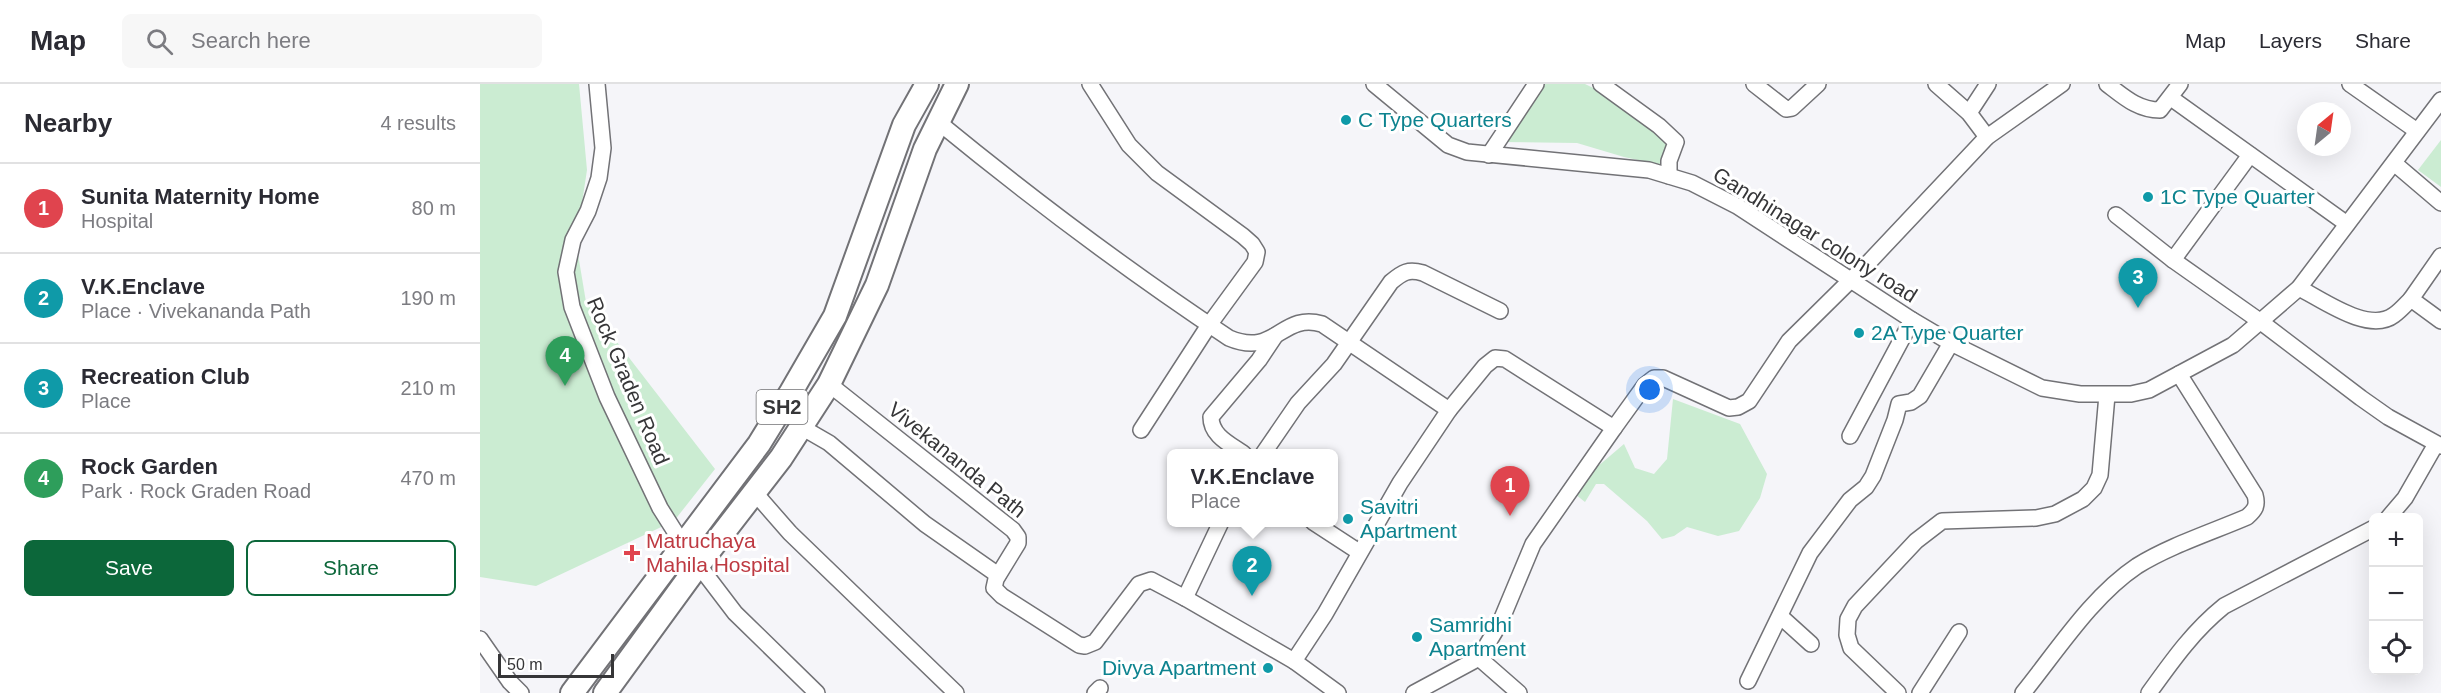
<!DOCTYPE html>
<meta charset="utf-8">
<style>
:root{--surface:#fff;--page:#f7f7f7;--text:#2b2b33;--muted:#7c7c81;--line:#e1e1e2;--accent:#0c673a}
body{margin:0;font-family:Helvetica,sans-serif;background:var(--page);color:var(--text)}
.controls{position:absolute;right:18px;bottom:18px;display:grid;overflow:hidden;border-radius:9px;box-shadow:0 6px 24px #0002}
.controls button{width:54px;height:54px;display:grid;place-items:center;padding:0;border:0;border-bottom:2px solid var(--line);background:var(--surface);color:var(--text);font:30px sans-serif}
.compass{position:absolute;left:1817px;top:18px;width:54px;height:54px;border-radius:50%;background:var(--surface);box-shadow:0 6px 24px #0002;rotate:29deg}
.scale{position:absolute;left:18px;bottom:15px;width:116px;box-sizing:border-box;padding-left:6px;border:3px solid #363638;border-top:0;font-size:16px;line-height:21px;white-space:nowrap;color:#363638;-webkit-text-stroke:4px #fff;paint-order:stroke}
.you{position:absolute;left:1170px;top:306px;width:21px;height:21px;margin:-15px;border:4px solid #fff;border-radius:50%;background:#1a73e8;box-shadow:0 0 0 9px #1a73e833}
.badge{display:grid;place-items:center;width:39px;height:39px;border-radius:50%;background:var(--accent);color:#fff;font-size:20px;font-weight:700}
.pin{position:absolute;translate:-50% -50px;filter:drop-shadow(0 2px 3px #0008)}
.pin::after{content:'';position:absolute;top:32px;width:21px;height:18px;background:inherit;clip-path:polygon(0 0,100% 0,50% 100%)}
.popup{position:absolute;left:687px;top:365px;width:171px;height:78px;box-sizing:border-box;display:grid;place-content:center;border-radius:9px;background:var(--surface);filter:drop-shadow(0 2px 4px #0005);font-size:20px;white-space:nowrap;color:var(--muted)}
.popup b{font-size:22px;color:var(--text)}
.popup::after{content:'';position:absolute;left:50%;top:100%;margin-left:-12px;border:12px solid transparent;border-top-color:var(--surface)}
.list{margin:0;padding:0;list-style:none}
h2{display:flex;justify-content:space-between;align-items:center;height:78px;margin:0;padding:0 24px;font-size:26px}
h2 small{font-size:20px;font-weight:400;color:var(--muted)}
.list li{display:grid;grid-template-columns:39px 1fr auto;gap:18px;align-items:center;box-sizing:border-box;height:90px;padding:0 24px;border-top:2px solid var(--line)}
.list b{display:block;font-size:22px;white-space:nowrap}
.list p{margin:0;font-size:20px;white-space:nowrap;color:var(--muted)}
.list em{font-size:20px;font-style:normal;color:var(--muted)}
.actions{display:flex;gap:12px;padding:18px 24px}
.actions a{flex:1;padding:14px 0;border:2px solid var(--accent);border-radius:9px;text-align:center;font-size:21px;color:var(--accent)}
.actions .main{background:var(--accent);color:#fff}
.icon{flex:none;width:33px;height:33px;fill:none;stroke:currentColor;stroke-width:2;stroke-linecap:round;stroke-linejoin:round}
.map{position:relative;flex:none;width:1961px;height:609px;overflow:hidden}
header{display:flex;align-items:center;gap:36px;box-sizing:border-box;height:84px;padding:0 30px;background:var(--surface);border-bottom:2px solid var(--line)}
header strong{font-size:28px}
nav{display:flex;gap:33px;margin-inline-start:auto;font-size:21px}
.search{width:420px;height:54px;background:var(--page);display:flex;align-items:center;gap:15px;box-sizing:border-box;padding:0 21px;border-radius:9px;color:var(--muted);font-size:22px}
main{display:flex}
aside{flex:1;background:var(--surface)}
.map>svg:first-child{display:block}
</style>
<header>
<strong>Map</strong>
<div class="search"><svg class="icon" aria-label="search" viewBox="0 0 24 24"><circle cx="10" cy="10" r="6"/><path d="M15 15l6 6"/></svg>Search here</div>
<nav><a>Map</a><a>Layers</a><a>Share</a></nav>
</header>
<main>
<aside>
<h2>Nearby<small>4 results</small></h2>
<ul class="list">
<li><span class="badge" style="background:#e0444e">1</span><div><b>Sunita Maternity Home</b><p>Hospital</p></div><em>80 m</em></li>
<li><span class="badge" style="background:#0f9aa8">2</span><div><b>V.K.Enclave</b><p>Place · Vivekananda Path</p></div><em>190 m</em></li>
<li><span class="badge" style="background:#0f9aa8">3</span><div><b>Recreation Club</b><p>Place</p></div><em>210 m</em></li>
<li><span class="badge" style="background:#2e9e5b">4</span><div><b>Rock Garden</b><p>Park · Rock Graden Road</p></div><em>470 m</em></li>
</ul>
<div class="actions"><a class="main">Save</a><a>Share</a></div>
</aside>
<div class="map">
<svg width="1961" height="609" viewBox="0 0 1961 609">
<rect width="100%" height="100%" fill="#f5f5f9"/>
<g fill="#cbecd2">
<path d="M 0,0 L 99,0 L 107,86 L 96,158 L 106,218 L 235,385 L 194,437 L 56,502 L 0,493 Z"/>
<path d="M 1060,0 L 1105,0 L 1134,14 L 1189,61 L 1181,81 L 1144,73 L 1097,59 L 1021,58 Z"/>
<path d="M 1961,56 L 1961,103 L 1938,86 Z"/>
<path d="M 1193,315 L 1260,340 L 1287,390 L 1280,414 L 1259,447 L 1238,452 L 1207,443 L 1194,452 L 1182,455 L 1167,437 L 1124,400 L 1116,400 L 1105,418 L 1090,406 L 1144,360 L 1155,384 L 1174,390 L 1187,375 Z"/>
</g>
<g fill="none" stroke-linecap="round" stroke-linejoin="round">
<defs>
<g id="street">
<path d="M 117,0 L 123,64 L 119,94 L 108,127 L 93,156 L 86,188 L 92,223 L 127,313 L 180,424 L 204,462 L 255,529 L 337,609"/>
<path d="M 610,0 L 649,61 L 677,89 L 763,152 L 772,160 L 777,168 L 775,178 L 729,241 L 661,346"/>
<path d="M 894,0 L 968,61 L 987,68 L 1169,86 L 1212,99 L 1257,122 L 1432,236 L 1471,259 L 1562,304 L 1600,310 L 1651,310 L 1669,306 L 1753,261 L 1819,204 L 1961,16"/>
<path d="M 1121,0 L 1179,42 L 1196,58 L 1189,77 L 1189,92"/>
<path d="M 1274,0 L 1306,25 L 1312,24 L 1338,0"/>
<path d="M 1456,0 L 1489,29 L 1507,53"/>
<path d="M 1627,0 C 1644,13 1658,26 1680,26 L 1700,0"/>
<path d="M 1870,0 L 1937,47"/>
<path d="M 1691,14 L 1867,140"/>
<path d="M 1489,29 L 1508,0"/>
<path d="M 457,37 C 551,114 648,187 749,254 C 796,274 801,228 842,240 L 969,326 L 920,399 L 845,530 L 814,577"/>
<path d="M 1009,71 L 1056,0"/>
<path d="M 1914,79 L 1961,119"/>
<path d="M 1636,131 L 1693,176 L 1781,238 L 1881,314 L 1908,333 L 1961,362"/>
<path d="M 1961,172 L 1931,215 L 1961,237"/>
<path d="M 1693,176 L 1770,71"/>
<path d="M 1819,204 C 1843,216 1889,250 1914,231 C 1920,227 1926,220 1931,215"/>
<path d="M 349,300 L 533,446 L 538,453 L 538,459 L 516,495 L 514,504 L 522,512 L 599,561 L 605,562 L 615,558 L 659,500 L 671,496 L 705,514 L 814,577 L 858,609"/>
<path d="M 323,344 L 349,359 L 445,440 L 518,491"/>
<path d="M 1134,344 L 1165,301 L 1174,294 L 1183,294 L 1249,324 L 1258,323 L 1269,317 L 1309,257 L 1391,176 L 1507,53 L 1582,0"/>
<path d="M 1370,352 L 1432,236"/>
<path d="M 764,370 C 750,360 731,352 731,333 L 779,276 L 795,252"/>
<path d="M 783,370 L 818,319 L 854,280 L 911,198 C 923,188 928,185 943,189 L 1020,227"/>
<path d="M 275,409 L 310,449 L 476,609"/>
<path d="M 1908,434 L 1925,414 L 1956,360"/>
<path d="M 833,438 L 879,468"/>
<path d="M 705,514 L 741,438"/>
<path d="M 1300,532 L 1331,560"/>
<path d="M 0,555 L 30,598 L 41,609"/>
<path d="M 999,574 L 1039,609"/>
<path d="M 1268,597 L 1330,469 L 1370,416 L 1386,403 L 1393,392 L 1415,336 L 1419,320 L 1431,318 L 1440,312 L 1471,259"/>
<path d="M 615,609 L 620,604"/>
<path d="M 934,609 L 999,574 L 1020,539 L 1053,460 L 1134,344 L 1025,275 L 1015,274 L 1005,282 L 969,326"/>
<path d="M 1418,609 L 1371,564 L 1367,551 L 1368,535 L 1375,522 L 1436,457 L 1462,437 L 1556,434 L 1575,430 L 1603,415 L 1614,404 L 1620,391 L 1627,311"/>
<path d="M 1440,609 L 1479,548"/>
<path d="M 1543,609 C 1577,567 1612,512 1657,482 C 1689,462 1732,448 1767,433 C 1775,426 1778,422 1775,411 L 1699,290"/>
<path d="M 1669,609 C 1692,577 1713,547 1744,522 L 1894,444"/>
</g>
<g id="primary">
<path d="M 92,609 L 279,360 L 311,308 L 355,232 L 424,41 L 447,0"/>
<path d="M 125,609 L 219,480 L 301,374 L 349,300 L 397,201 L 445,65 L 477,0"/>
</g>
</defs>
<use href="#street" stroke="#727276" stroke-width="18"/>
<use href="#primary" stroke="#727276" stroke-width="26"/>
<use href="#street" stroke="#fff" stroke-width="15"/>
<use href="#primary" stroke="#fff" stroke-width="22"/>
</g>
<g fill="#0f9aa8" stroke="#fff" stroke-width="2">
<circle cx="866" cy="36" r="6"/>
<circle cx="1668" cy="113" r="6"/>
<circle cx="1379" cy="249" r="6"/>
<circle cx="868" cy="435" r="6"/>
<circle cx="937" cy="553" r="6"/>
<circle cx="788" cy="584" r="6"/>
</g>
<path fill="#e0444e" stroke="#fff" stroke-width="2" d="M149 460h6v6h6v6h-6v6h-6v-6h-6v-6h6z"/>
<g text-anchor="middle" stroke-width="6" stroke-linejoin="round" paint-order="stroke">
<rect fill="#fff" stroke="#727274" stroke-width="1.5" x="276.5" y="306" width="51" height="34" rx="4.5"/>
<g font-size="20" font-weight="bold" fill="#363638">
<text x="302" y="330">SH2</text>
</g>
<g font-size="21" fill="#0d838f" stroke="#fff" text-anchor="start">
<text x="878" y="43">C Type Quarters</text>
<text x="1680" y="120">1C Type Quarter</text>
<text x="1391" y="256">2A Type Quarter</text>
<text x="880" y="430">Savitri<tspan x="880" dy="24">Apartment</tspan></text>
<text x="949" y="548">Samridhi<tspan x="949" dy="24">Apartment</tspan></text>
<text x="776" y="591" text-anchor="end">Divya Apartment</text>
</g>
<g font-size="21" fill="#363638" stroke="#fff">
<text transform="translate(1335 151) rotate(32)" y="7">Gandhinagar colony road</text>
<text transform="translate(148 297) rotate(67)" y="7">Rock Graden Road</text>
<text transform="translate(477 376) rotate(39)" y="7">Vivekananda Path</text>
</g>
<g font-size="21" fill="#be3a42" stroke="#fff" text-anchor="start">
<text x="166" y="464">Matruchaya<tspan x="166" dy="24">Mahila Hospital</tspan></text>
</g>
</g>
</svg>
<div class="controls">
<button>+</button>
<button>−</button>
<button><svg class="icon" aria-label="locate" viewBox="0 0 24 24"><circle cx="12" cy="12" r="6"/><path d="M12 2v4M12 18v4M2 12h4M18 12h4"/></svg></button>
</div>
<svg class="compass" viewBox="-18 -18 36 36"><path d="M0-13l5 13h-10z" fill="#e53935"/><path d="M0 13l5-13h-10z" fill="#7c7c81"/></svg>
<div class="scale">50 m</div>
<div class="you"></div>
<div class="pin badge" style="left:1030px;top:432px;background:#e0444e">1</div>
<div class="pin badge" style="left:772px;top:512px;background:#0f9aa8">2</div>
<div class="popup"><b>V.K.Enclave</b>Place</div>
<div class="pin badge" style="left:1658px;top:224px;background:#0f9aa8">3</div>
<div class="pin badge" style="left:85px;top:302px;background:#2e9e5b">4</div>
</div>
</main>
